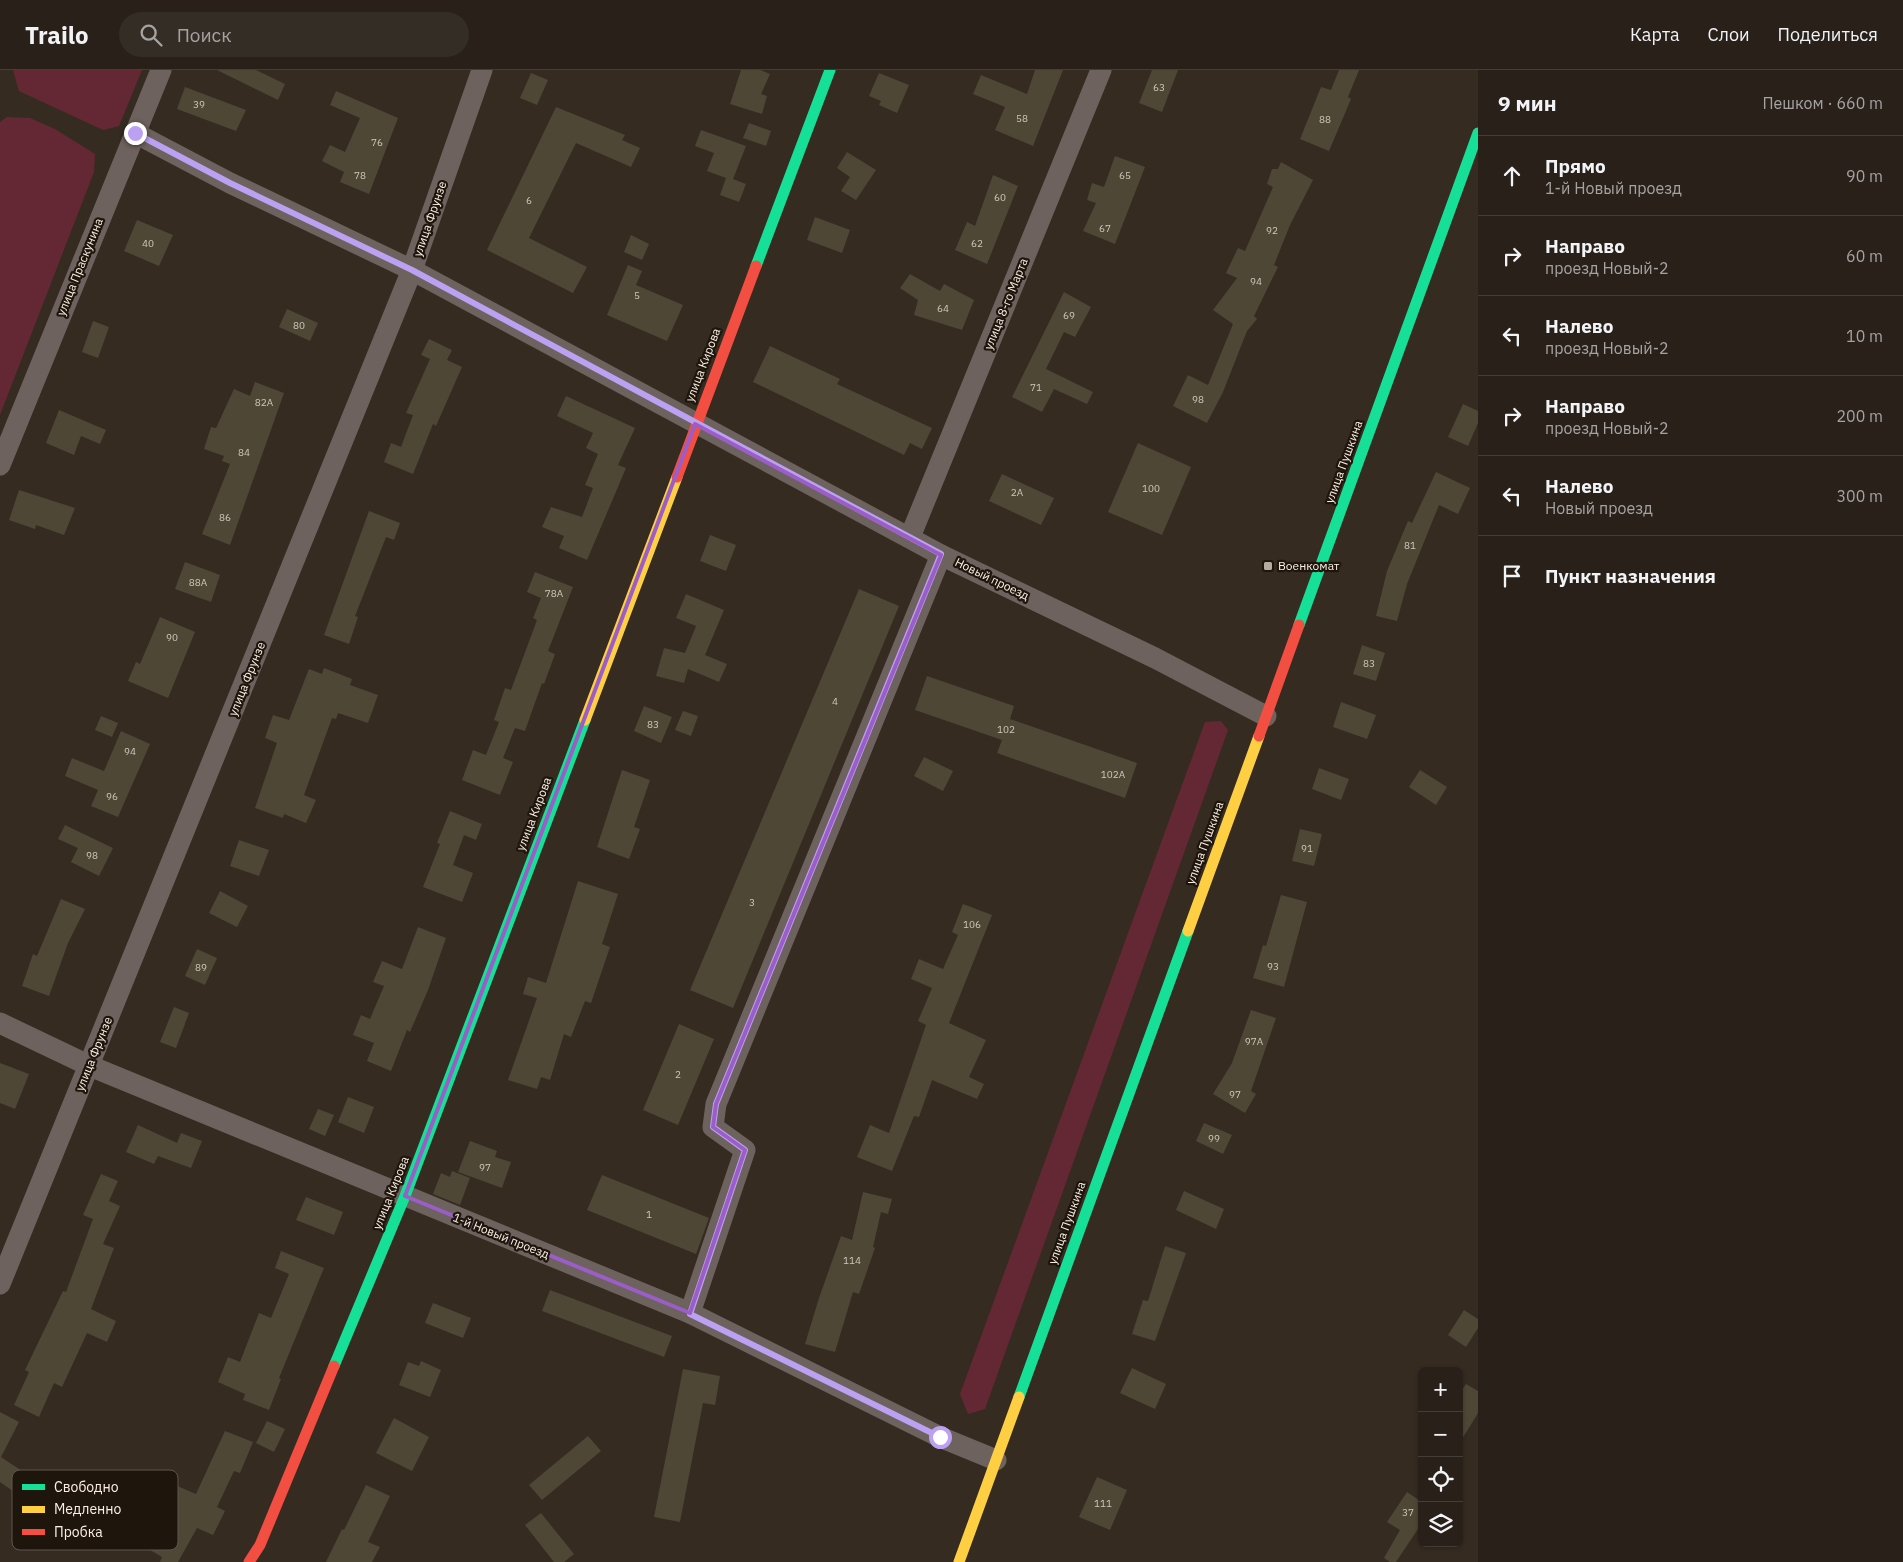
<!DOCTYPE html>
<html lang="ru">
<meta charset="utf-8">
<style>
:root{--surface:#282019;--page:#342d26;--text:#f1f3f6;--muted:#a5a3a2;--line:#443e38}
body{margin:0;font-family:"IBM Plex Sans",sans-serif;background:var(--page);color:var(--text)}
.controls{position:absolute;right:15px;bottom:15px;display:grid;overflow:hidden;border-radius:8px;box-shadow:0 1px 4px #0004}
.controls button{width:45px;height:45px;display:grid;place-items:center;padding:0;border:0;border-bottom:1px solid var(--line);background:var(--surface);color:var(--text);font:25px sans-serif}
.stop{position:absolute;width:15px;height:15px;margin:-11px;border:4px solid #bca0f2;border-radius:50%;background:#fff}
.stop.end{background:#bca0f2;border-color:#fff;box-shadow:0 1px 5px #0008}
.list{margin:0;padding:0;list-style:none}
h2{display:flex;justify-content:space-between;align-items:center;height:65px;margin:0;padding:0 20px;font-size:21px}
h2 small{font-size:16px;font-weight:400;color:var(--muted)}
.list li{display:grid;grid-template-columns:32px 1fr auto;gap:15px;align-items:center;box-sizing:border-box;height:80px;padding:0 20px;border-top:1px solid var(--line)}
.list b{display:block;font-size:19px;white-space:nowrap}
.list p{margin:0;font-size:16px;white-space:nowrap;color:var(--muted)}
.list em{font-size:16px;font-style:normal;color:var(--muted)}
.icon{flex:none;width:28px;height:28px;fill:none;stroke:currentColor;stroke-width:2;stroke-linecap:round;stroke-linejoin:round}
.map{position:relative;flex:none;width:1478px;height:1492px;overflow:hidden}
header{display:flex;align-items:center;gap:30px;box-sizing:border-box;height:70px;padding:0 25px;background:var(--surface);border-bottom:1px solid var(--line)}
header strong{font-size:24px}
nav{display:flex;gap:28px;margin-inline-start:auto;font-size:18px}
.search{width:350px;height:45px;background:var(--page);display:flex;align-items:center;gap:12px;box-sizing:border-box;padding:0 18px;border-radius:28px;color:var(--muted);font-size:19px}
main{display:flex}
aside{flex:1;background:var(--surface)}
.map>svg:first-child{display:block}
</style>
<header>
<strong>Trailo</strong>
<div class="search"><svg class="icon" aria-label="search" viewBox="0 0 24 24"><circle cx="10" cy="10" r="6"/><path d="M15 15l6 6"/></svg>Поиск</div>
<nav><a>Карта</a><a>Слои</a><a>Поделиться</a></nav>
</header>
<main>
<div class="map">
<svg width="1478" height="1492" viewBox="0 0 1478 1492">
<rect width="100%" height="100%" fill="#352b21"/>
<g fill="#642834">
<path d="M 13,0 L 142,0 L 119,56 L 103,60 L 19,21 Z"/>
<path d="M 7,47 L 30,48 L 55,59 L 95,84 L 94,102 L 0,345 L 0,52 Z"/>
<path d="M 1221,651 L 1228,660 L 985,1339 L 968,1344 L 960,1324 L 1205,652 Z"/>
</g>
<g fill="#4e4736">
<path d="M 217,0 L 256,0 L 285,14 L 278,30 Z"/>
<path d="M 741,0 L 760,0 L 770,4 L 761,24 L 767,26 L 762,44 L 730,34 Z"/>
<path d="M 1035,0 L 1063,0 L 1033,76 L 995,60 L 1005,37 L 973,24 L 981,5 L 1027,24 Z"/>
<path d="M 1152,0 L 1178,0 L 1162,42 L 1139,33 Z"/>
<path d="M 1339,0 L 1359,0 L 1348,27 L 1351,29 L 1329,81 L 1300,69 L 1321,17 L 1331,20 Z"/>
<path d="M 531,3 L 548,10 L 537,35 L 520,28 Z"/>
<path d="M 879,3 L 909,15 L 897,43 L 879,35 L 881,31 L 869,26 Z"/>
<path d="M 185,17 L 246,40 L 236,61 L 177,39 Z"/>
<path d="M 336,21 L 398,48 L 369,124 L 340,112 L 344,102 L 322,91 L 330,75 L 345,82 L 360,48 L 330,35 Z"/>
<path d="M 556,37 L 625,65 L 622,70 L 640,78 L 631,97 L 576,73 L 529,168 L 587,197 L 573,223 L 487,180 Z"/>
<path d="M 749,53 L 771,61 L 766,76 L 743,68 Z"/>
<path d="M 701,60 L 746,76 L 733,109 L 746,114 L 739,132 L 720,125 L 726,108 L 707,101 L 714,83 L 695,76 Z"/>
<path d="M 847,82 L 876,100 L 856,130 L 841,121 L 850,107 L 837,98 Z"/>
<path d="M 1115,86 L 1145,97 L 1115,174 L 1083,161 L 1096,133 L 1087,130 L 1092,113 L 1104,117 Z"/>
<path d="M 1281,92 L 1313,110 L 1290,155 L 1274,195 L 1278,197 L 1254,246 L 1257,249 L 1247,261 L 1223,322 L 1207,353 L 1173,336 L 1188,305 L 1208,315 L 1233,254 L 1213,240 L 1237,208 L 1226,203 L 1238,178 L 1245,181 L 1273,117 L 1267,114 L 1272,99 L 1278,99 Z"/>
<path d="M 993,105 L 1018,116 L 987,194 L 955,180 L 967,152 L 975,156 Z"/>
<path d="M 815,147 L 850,160 L 842,183 L 807,170 Z"/>
<path d="M 137,150 L 173,165 L 159,196 L 124,181 Z"/>
<path d="M 631,165 L 649,174 L 642,190 L 624,182 Z"/>
<path d="M 628,195 L 642,201 L 636,215 L 683,235 L 667,271 L 607,245 Z"/>
<path d="M 910,204 L 940,221 L 944,214 L 974,230 L 962,260 L 914,245 L 918,230 L 900,218 Z"/>
<path d="M 1064,222 L 1091,237 L 1075,267 L 1064,262 L 1046,299 L 1093,322 L 1087,334 L 1054,319 L 1042,342 L 1012,327 Z"/>
<path d="M 287,239 L 318,253 L 310,271 L 279,257 Z"/>
<path d="M 93,251 L 109,257 L 98,288 L 82,282 Z"/>
<path d="M 429,269 L 452,280 L 447,290 L 462,297 L 436,356 L 433,354 L 413,404 L 384,392 L 391,373 L 401,377 L 413,345 L 406,343 L 430,289 L 421,285 Z"/>
<path d="M 770,276 L 840,309 L 837,314 L 932,358 L 922,379 L 910,373 L 904,385 L 753,312 Z"/>
<path d="M 255,312 L 284,323 L 230,475 L 202,464 L 230,394 L 222,391 L 224,386 L 204,379 L 211,357 L 216,358 L 234,319 L 250,326 Z"/>
<path d="M 566,326 L 635,358 L 618,395 L 626,398 L 587,490 L 559,478 L 564,466 L 542,457 L 551,437 L 582,447 L 593,418 L 585,415 L 598,384 L 586,378 L 593,363 L 557,346 Z"/>
<path d="M 1463,334 L 1478,341 L 1478,353 L 1468,376 L 1448,367 Z"/>
<path d="M 59,340 L 106,360 L 100,374 L 81,366 L 74,385 L 46,373 Z"/>
<path d="M 1138,373 L 1191,397 L 1162,465 L 1108,442 Z"/>
<path d="M 1436,402 L 1470,418 L 1458,444 L 1439,435 L 1407,514 L 1397,551 L 1376,546 L 1387,501 L 1408,451 L 1412,453 Z"/>
<path d="M 1002,404 L 1054,428 L 1041,455 L 989,431 Z"/>
<path d="M 19,420 L 75,438 L 64,465 L 36,455 L 35,459 L 9,450 Z"/>
<path d="M 369,441 L 400,453 L 394,470 L 386,467 L 355,546 L 358,547 L 349,574 L 324,565 Z"/>
<path d="M 710,465 L 736,475 L 726,501 L 700,491 Z"/>
<path d="M 185,492 L 220,505 L 211,532 L 175,519 Z"/>
<path d="M 535,502 L 573,517 L 548,581 L 555,584 L 544,614 L 542,613 L 525,661 L 515,658 L 503,688 L 513,692 L 500,725 L 462,710 L 473,680 L 486,685 L 499,652 L 494,650 L 505,618 L 511,620 L 537,550 L 533,548 L 541,528 L 527,522 Z"/>
<path d="M 859,519 L 899,536 L 733,938 L 690,920 Z"/>
<path d="M 686,524 L 724,540 L 705,585 L 727,594 L 719,612 L 688,599 L 684,613 L 656,606 L 664,578 L 685,583 L 696,556 L 676,548 Z"/>
<path d="M 160,547 L 195,562 L 168,628 L 128,611 L 136,592 L 140,594 Z"/>
<path d="M 1362,575 L 1385,583 L 1376,611 L 1353,604 Z"/>
<path d="M 324,598 L 352,609 L 350,615 L 378,625 L 368,653 L 338,643 L 336,649 L 332,648 L 304,725 L 316,730 L 306,753 L 284,744 L 283,748 L 255,738 L 277,673 L 265,668 L 273,645 L 289,650 L 309,599 L 322,604 Z"/>
<path d="M 927,606 L 1014,636 L 1010,649 L 1137,693 L 1125,728 L 997,683 L 1002,670 L 915,640 Z"/>
<path d="M 1341,632 L 1376,645 L 1367,669 L 1333,657 Z"/>
<path d="M 644,636 L 672,647 L 661,673 L 634,661 Z"/>
<path d="M 683,641 L 698,646 L 691,666 L 675,660 Z"/>
<path d="M 101,646 L 118,653 L 112,667 L 95,660 Z"/>
<path d="M 121,661 L 150,674 L 118,747 L 91,736 L 98,720 L 65,706 L 72,688 L 104,701 Z"/>
<path d="M 924,687 L 953,701 L 943,721 L 914,706 Z"/>
<path d="M 1319,698 L 1349,709 L 1341,730 L 1312,719 Z"/>
<path d="M 622,700 L 650,710 L 634,757 L 640,759 L 629,789 L 597,777 Z"/>
<path d="M 1420,700 L 1447,717 L 1436,735 L 1409,717 Z"/>
<path d="M 450,741 L 482,754 L 476,770 L 464,765 L 453,795 L 473,803 L 462,832 L 423,817 L 440,774 L 437,773 Z"/>
<path d="M 65,755 L 113,778 L 99,806 L 71,792 L 78,778 L 58,769 Z"/>
<path d="M 1300,759 L 1322,764 L 1314,796 L 1292,791 Z"/>
<path d="M 239,770 L 269,780 L 259,806 L 230,796 Z"/>
<path d="M 578,811 L 618,824 L 602,874 L 610,877 L 591,933 L 585,931 L 571,967 L 564,964 L 550,1010 L 541,1007 L 537,1019 L 508,1010 L 537,928 L 523,924 L 528,907 L 546,913 Z"/>
<path d="M 220,821 L 248,836 L 237,857 L 209,843 Z"/>
<path d="M 1281,825 L 1307,832 L 1284,917 L 1253,908 L 1263,875 L 1266,876 Z"/>
<path d="M 61,829 L 85,839 L 68,873 L 49,926 L 22,916 L 33,884 L 37,886 Z"/>
<path d="M 963,834 L 992,845 L 949,953 L 986,970 L 969,1007 L 984,1014 L 977,1029 L 932,1010 L 919,1047 L 914,1046 L 892,1101 L 857,1087 L 870,1055 L 889,1063 L 926,955 L 918,951 L 932,918 L 911,909 L 919,889 L 943,899 L 958,865 L 952,862 Z"/>
<path d="M 418,857 L 446,868 L 428,920 L 410,962 L 407,960 L 391,1001 L 367,991 L 374,973 L 353,965 L 361,945 L 370,949 L 384,916 L 373,912 L 382,891 L 402,899 Z"/>
<path d="M 197,879 L 217,888 L 205,915 L 185,906 Z"/>
<path d="M 174,937 L 189,943 L 176,978 L 160,972 Z"/>
<path d="M 1251,940 L 1276,948 L 1251,1021 L 1256,1024 L 1245,1043 L 1213,1024 L 1232,993 Z"/>
<path d="M 679,954 L 714,969 L 678,1055 L 643,1040 Z"/>
<path d="M 0,993 L 29,1004 L 15,1039 L 0,1033 Z"/>
<path d="M 348,1027 L 374,1037 L 364,1063 L 338,1052 Z"/>
<path d="M 318,1039 L 334,1045 L 325,1066 L 309,1059 Z"/>
<path d="M 1204,1053 L 1232,1065 L 1223,1084 L 1196,1071 Z"/>
<path d="M 138,1055 L 177,1073 L 181,1063 L 202,1071 L 191,1098 L 158,1086 L 154,1094 L 126,1082 Z"/>
<path d="M 470,1071 L 497,1081 L 495,1087 L 511,1092 L 502,1118 L 458,1102 Z"/>
<path d="M 452,1101 L 470,1108 L 460,1135 L 433,1124 L 441,1103 L 450,1107 Z"/>
<path d="M 101,1104 L 118,1111 L 109,1131 L 120,1136 L 103,1174 L 114,1178 L 91,1239 L 116,1251 L 107,1272 L 87,1263 L 62,1317 L 54,1313 L 39,1347 L 14,1335 L 29,1302 L 25,1300 L 63,1221 L 66,1222 L 93,1149 L 83,1145 Z"/>
<path d="M 602,1105 L 709,1148 L 696,1184 L 587,1140 Z"/>
<path d="M 1184,1121 L 1224,1139 L 1216,1159 L 1176,1140 Z"/>
<path d="M 863,1122 L 892,1129 L 888,1144 L 881,1142 L 873,1177 L 875,1178 L 859,1224 L 853,1222 L 835,1282 L 805,1274 L 819,1228 L 841,1166 L 852,1170 Z"/>
<path d="M 306,1127 L 343,1142 L 334,1165 L 296,1150 Z"/>
<path d="M 1165,1176 L 1186,1183 L 1155,1271 L 1132,1264 L 1143,1230 L 1148,1231 Z"/>
<path d="M 281,1181 L 324,1198 L 279,1308 L 281,1309 L 269,1340 L 243,1330 L 245,1324 L 218,1312 L 228,1287 L 240,1292 L 259,1243 L 271,1248 L 289,1204 L 275,1198 Z"/>
<path d="M 550,1220 L 672,1266 L 664,1287 L 542,1241 Z"/>
<path d="M 433,1233 L 471,1248 L 463,1268 L 425,1253 Z"/>
<path d="M 1464,1240 L 1478,1249 L 1478,1258 L 1466,1277 L 1448,1265 Z"/>
<path d="M 421,1291 L 441,1300 L 430,1327 L 399,1315 L 408,1292 L 419,1296 Z"/>
<path d="M 1132,1298 L 1166,1314 L 1155,1339 L 1120,1323 Z"/>
<path d="M 683,1299 L 720,1306 L 715,1335 L 703,1333 L 680,1452 L 654,1447 Z"/>
<path d="M 1466,1314 L 1478,1321 L 1478,1343 L 1459,1374 L 1459,1324 Z"/>
<path d="M 0,1342 L 19,1352 L 1,1387 L 25,1403 L 13,1421 L 0,1412 Z"/>
<path d="M 394,1348 L 429,1367 L 412,1401 L 376,1383 Z"/>
<path d="M 267,1351 L 285,1359 L 274,1382 L 256,1373 Z"/>
<path d="M 225,1361 L 253,1372 L 240,1403 L 234,1401 L 217,1437 L 225,1441 L 213,1465 L 197,1458 L 178,1492 L 160,1492 L 162,1487 L 145,1477 L 168,1438 L 165,1437 L 175,1415 L 196,1424 Z"/>
<path d="M 588,1366 L 601,1381 L 542,1430 L 529,1415 Z"/>
<path d="M 1097,1407 L 1127,1420 L 1110,1460 L 1079,1447 Z"/>
<path d="M 366,1415 L 390,1426 L 368,1472 L 380,1477 L 372,1492 L 326,1492 L 342,1459 L 344,1460 Z"/>
<path d="M 1407,1422 L 1422,1432 L 1422,1453 L 1396,1492 L 1390,1492 L 1384,1488 L 1400,1460 L 1387,1452 Z"/>
<path d="M 541,1443 L 574,1484 L 564,1492 L 554,1492 L 525,1455 Z"/>
</g>
<g fill="none" stroke-linecap="round" stroke-linejoin="round">
<g stroke="#6d625d" stroke-width="21">
<path d="M 135,63 L 230,113 L 412,200 L 941,485 L 1155,588 L 1266,646"/>
<path d="M 0,395 L 161,0"/>
<path d="M 910,467 L 1101,0"/>
<path d="M 0,953 L 90,996 L 690,1243 L 940,1367 L 996,1390"/>
<path d="M 0,1214 L 412,200 L 482,0"/>
<path d="M 690,1243 L 745,1080 L 713,1057 L 716,1034 L 941,485"/>
</g>
<g stroke="#16e098" stroke-width="11">
<path d="M 756,196 L 830,0"/>
<path d="M 1299,555 L 1478,63"/>
<path d="M 334,1296 L 405,1126 L 585,650"/>
<path d="M 1019,1327 L 1188,861"/>
</g>
<g stroke="#ffcf43" stroke-width="11">
<path d="M 585,650 L 677,407"/>
<path d="M 1188,861 L 1259,666"/>
<path d="M 959,1492 L 1019,1327"/>
</g>
<g stroke="#f24e42" stroke-width="11">
<path d="M 677,407 L 756,196"/>
<path d="M 1259,666 L 1299,555"/>
<path d="M 249,1492 L 260,1475 L 334,1296"/>
</g>
</g>
<g fill="none" stroke-linecap="round" stroke-linejoin="round">
<path stroke="#bca0f2" stroke-width="6" d="M 135,63 L 230,113 L 412,200 L 941,484 L 716,1034 L 713,1057 L 745,1080 L 690,1244 L 940,1367"/>
</g>
<path fill="none" stroke="#9b5dc8" stroke-width="4" stroke-linejoin="round" d="M 695,354 L 941,485 L 716,1034 L 713,1057 L 745,1080 L 690,1243 L 405,1126 Z"/>
<rect fill="#b6aba0" stroke="#1e150d" stroke-width="2" x="1263" y="491" width="10" height="10" rx="2.5"/>
<g text-anchor="middle" stroke-width="4.5" stroke-linejoin="round" paint-order="stroke">
<g font-size="10" fill="#d0c6b9">
<text x="1159" y="21">63</text>
<text x="199" y="38">39</text>
<text x="1022" y="52">58</text>
<text x="1325" y="53">88</text>
<text x="377" y="76">76</text>
<text x="360" y="109">78</text>
<text x="1125" y="109">65</text>
<text x="1000" y="131">60</text>
<text x="529" y="134">6</text>
<text x="1105" y="162">67</text>
<text x="1272" y="164">92</text>
<text x="148" y="177">40</text>
<text x="977" y="177">62</text>
<text x="1256" y="215">94</text>
<text x="637" y="229">5</text>
<text x="943" y="242">64</text>
<text x="1069" y="249">69</text>
<text x="299" y="259">80</text>
<text x="1036" y="321">71</text>
<text x="1198" y="333">98</text>
<text x="264" y="336">82А</text>
<text x="244" y="386">84</text>
<text x="1151" y="422">100</text>
<text x="1017" y="426">2А</text>
<text x="225" y="451">86</text>
<text x="1410" y="479">81</text>
<text x="198" y="516">88А</text>
<text x="554" y="527">78А</text>
<text x="172" y="571">90</text>
<text x="1369" y="597">83</text>
<text x="835" y="635">4</text>
<text x="653" y="658">83</text>
<text x="1006" y="663">102</text>
<text x="130" y="685">94</text>
<text x="1113" y="708">102А</text>
<text x="112" y="730">96</text>
<text x="1307" y="782">91</text>
<text x="92" y="789">98</text>
<text x="752" y="836">3</text>
<text x="972" y="858">106</text>
<text x="1273" y="900">93</text>
<text x="201" y="901">89</text>
<text x="1254" y="975">97А</text>
<text x="678" y="1008">2</text>
<text x="1235" y="1028">97</text>
<text x="1214" y="1072">99</text>
<text x="485" y="1101">97</text>
<text x="649" y="1148">1</text>
<text x="852" y="1194">114</text>
<text x="1103" y="1437">111</text>
<text x="1408" y="1446">37</text>
</g>
<g font-size="12" fill="#fcf0e5" stroke="#1e150d">
<text transform="translate(430 149) rotate(-71)" y="4">улица Фрунзе</text>
<text transform="translate(80 197) rotate(-68)" y="4">улица Праскунина</text>
<text transform="translate(1006 234) rotate(-68)" y="4">улица 8-го Марта</text>
<text transform="translate(703 295) rotate(-69)" y="4">улица Кирова</text>
<text transform="translate(1344 392) rotate(-70)" y="4">улица Пушкина</text>
<text transform="translate(992 509) rotate(26)" y="4">Новый проезд</text>
<text transform="translate(247 609) rotate(-68)" y="4">улица Фрунзе</text>
<text transform="translate(534 744) rotate(-69)" y="4">улица Кирова</text>
<text transform="translate(1205 773) rotate(-70)" y="4">улица Пушкина</text>
<text transform="translate(94 984) rotate(-68)" y="4">улица Фрунзе</text>
<text transform="translate(391 1123) rotate(-68)" y="4">улица Кирова</text>
<text transform="translate(1067 1153) rotate(-70)" y="4">улица Пушкина</text>
<text transform="translate(501 1166) rotate(22)" y="4">1-й Новый проезд</text>
</g>
<g font-size="12" fill="#fcf0e5" stroke="#1e150d" text-anchor="start">
<text x="1278" y="500">Военкомат</text>
</g>
</g>
<rect x="12" y="1400" width="166" height="80" rx="8" fill="#1e150d" stroke="#61574e" stroke-width="1"/>
<rect x="22" y="1414" width="23" height="6" fill="#16e098"/>
<rect x="22" y="1436" width="23" height="7" fill="#ffcf43"/>
<rect x="22" y="1459" width="23" height="6" fill="#f24e42"/>
<g font-size="14" fill="#fcf0e5">
<text x="54" y="1422">Свободно</text>
<text x="54" y="1444">Медленно</text>
<text x="54" y="1467">Пробка</text>
</g>
</svg>
<div class="controls">
<button>+</button>
<button>−</button>
<button><svg class="icon" aria-label="locate" viewBox="0 0 24 24"><circle cx="12" cy="12" r="6"/><path d="M12 2v4M12 18v4M2 12h4M18 12h4"/></svg></button>
<button><svg class="icon" aria-label="layers" viewBox="0 0 24 24"><path d="M12 4l9 5-9 5-9-5zM3 14l9 5 9-5"/></svg></button>
</div>
<div class="stop" style="left:940px;top:1367px"></div>
<div class="stop end" style="left:135px;top:63px"></div>
</div>
<aside>
<h2>9 мин<small>Пешком · 660 m</small></h2>
<ul class="list">
<li><svg class="icon" aria-label="ahead" viewBox="0 0 24 24"><path d="M12 20V5M6 11l6-6 6 6"/></svg><div><b>Прямо</b><p>1-й Новый проезд</p></div><em>90 m</em></li>
<li><svg class="icon" aria-label="right" viewBox="0 0 24 24"><path d="M7 20v-9h11M14 6l5 5-5 5"/></svg><div><b>Направо</b><p>проезд Новый-2</p></div><em>60 m</em></li>
<li><svg class="icon" aria-label="left" viewBox="0 0 24 24"><path d="M17 20v-9H6M10 6l-5 5 5 5"/></svg><div><b>Налево</b><p>проезд Новый-2</p></div><em>10 m</em></li>
<li><svg class="icon" aria-label="right" viewBox="0 0 24 24"><path d="M7 20v-9h11M14 6l5 5-5 5"/></svg><div><b>Направо</b><p>проезд Новый-2</p></div><em>200 m</em></li>
<li><svg class="icon" aria-label="left" viewBox="0 0 24 24"><path d="M17 20v-9H6M10 6l-5 5 5 5"/></svg><div><b>Налево</b><p>Новый проезд</p></div><em>300 m</em></li>
<li><svg class="icon" aria-label="arrive" viewBox="0 0 24 24"><path d="M6 21V4h12l-3 4 3 4H6"/></svg><div><b>Пункт назначения</b></div></li>
</ul>
</aside>
</main>
